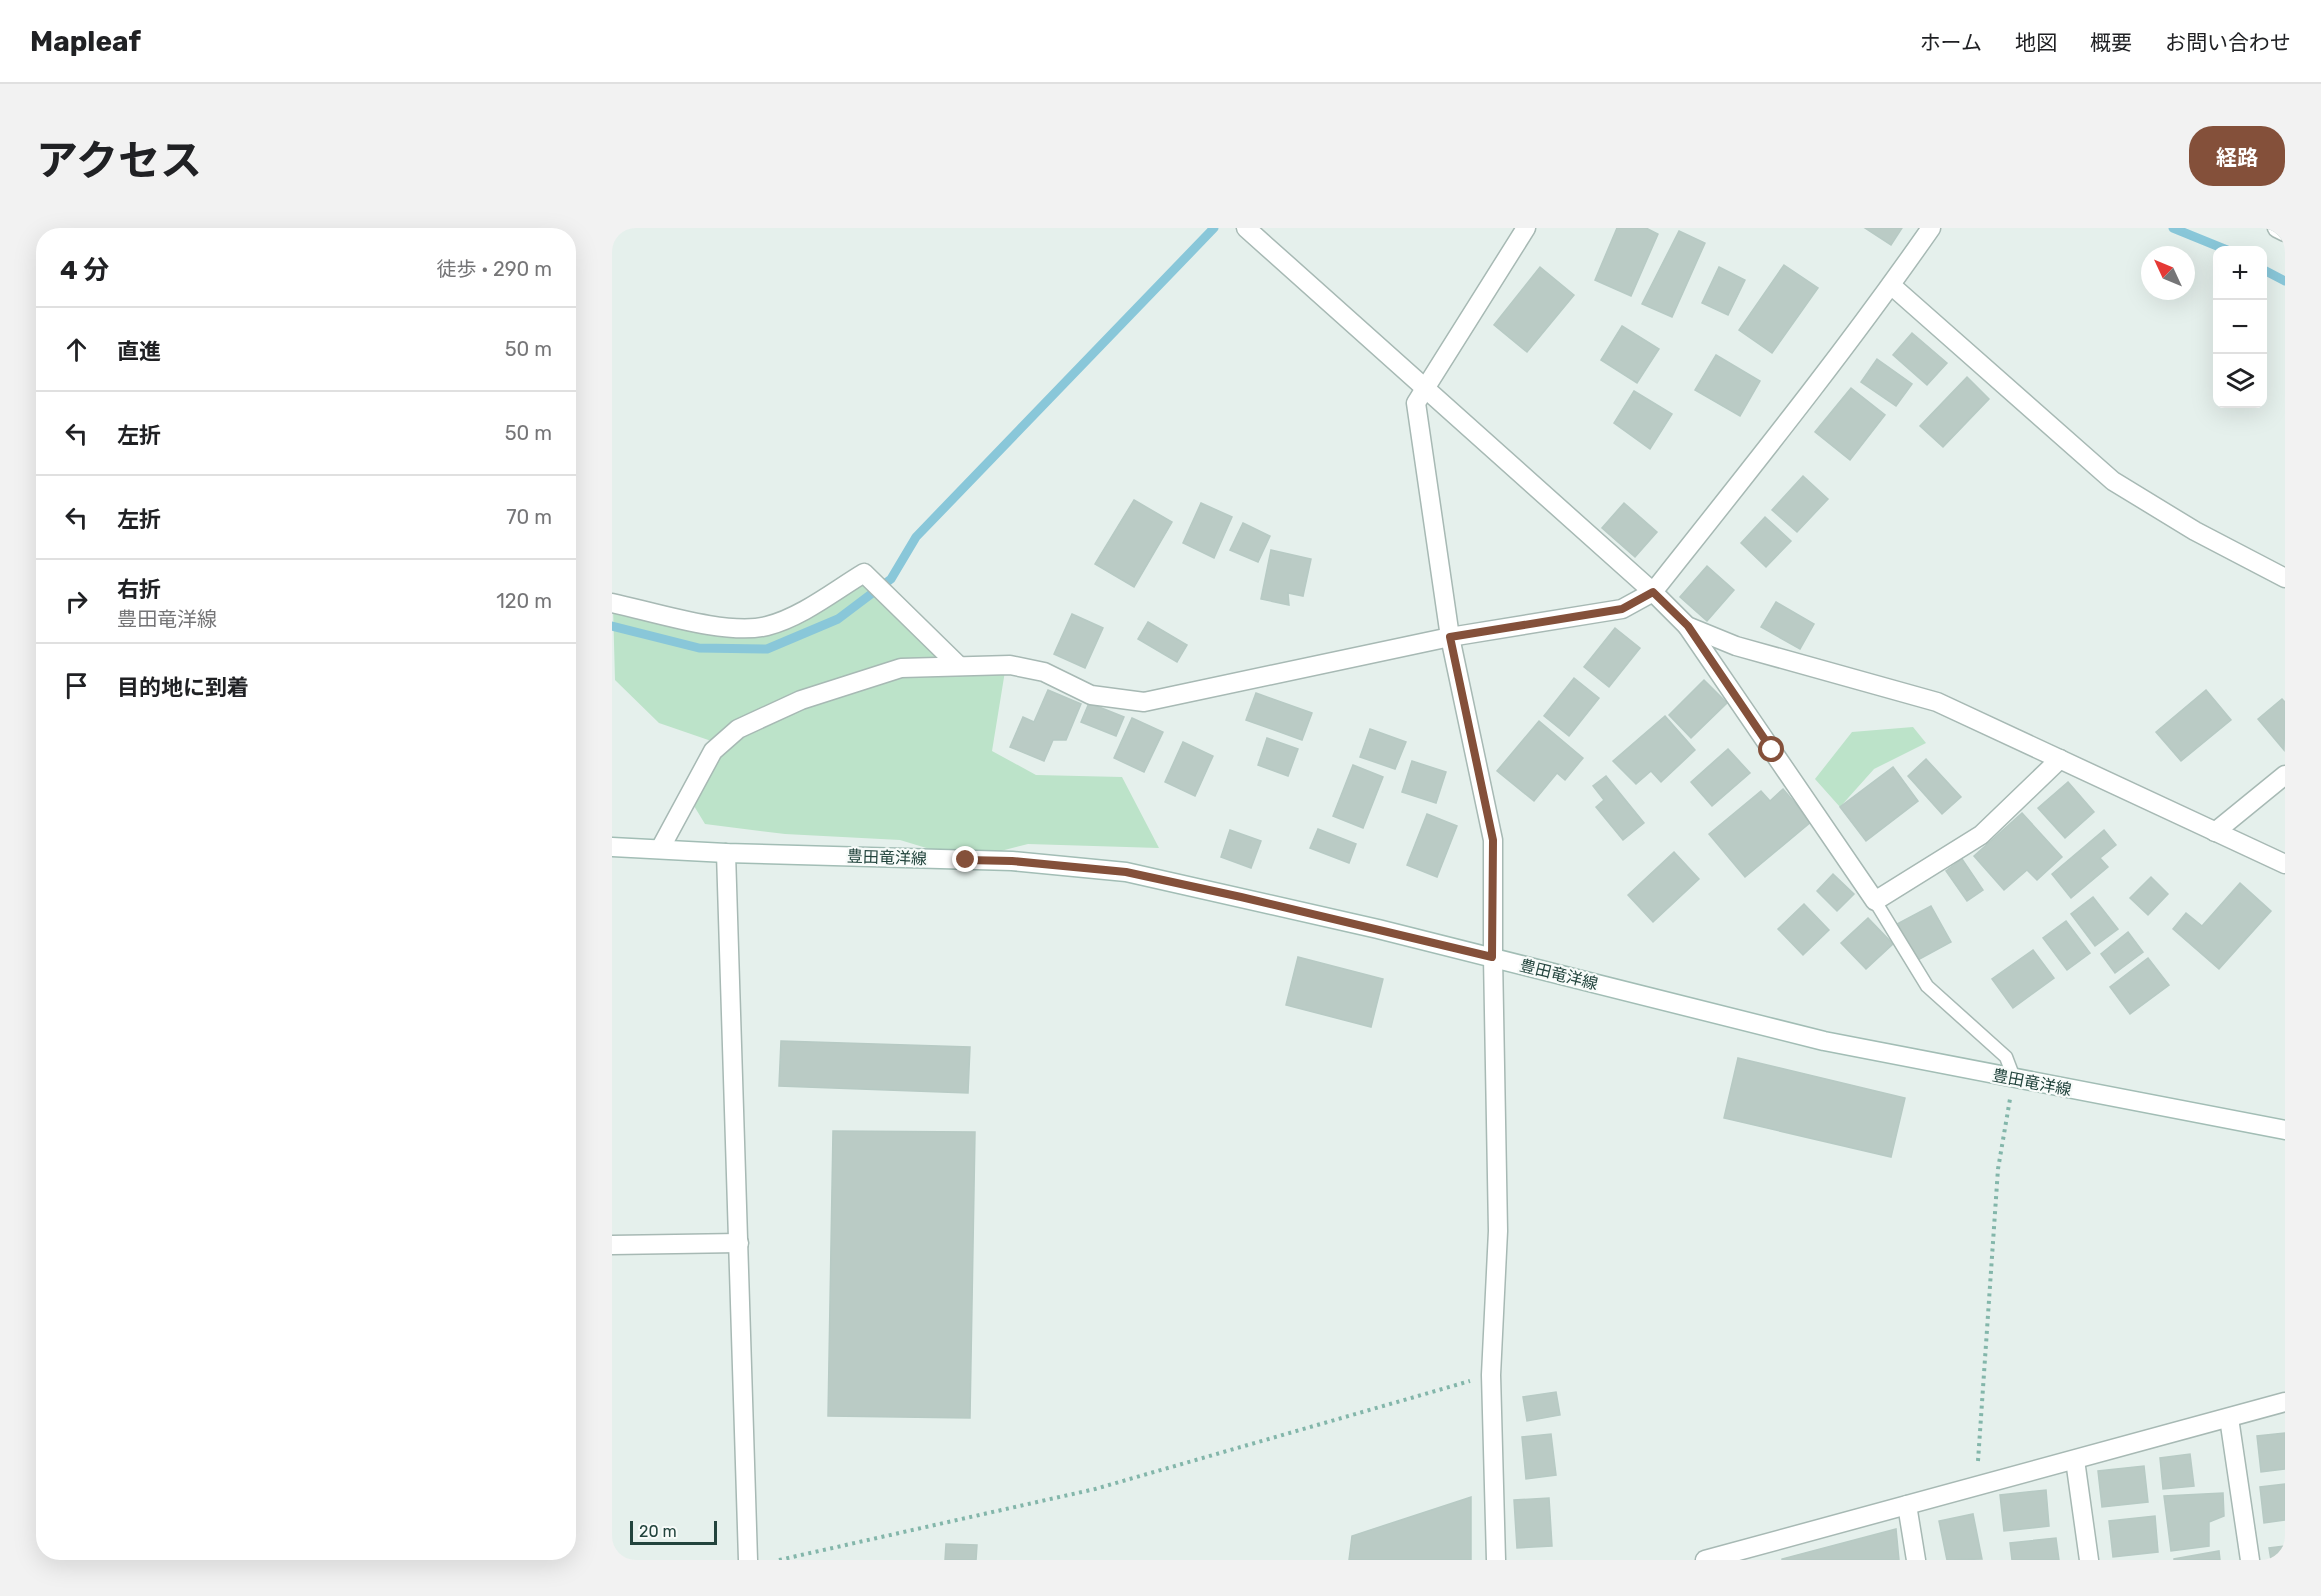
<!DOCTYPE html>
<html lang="ja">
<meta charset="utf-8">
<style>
:root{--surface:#fff;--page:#f2f2f2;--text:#202124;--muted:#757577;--line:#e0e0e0;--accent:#84503a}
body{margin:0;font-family:Rubik,"Noto Sans JP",sans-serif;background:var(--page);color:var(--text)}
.controls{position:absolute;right:18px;top:18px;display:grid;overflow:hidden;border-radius:12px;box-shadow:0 6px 24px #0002}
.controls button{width:54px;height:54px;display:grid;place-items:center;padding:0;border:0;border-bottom:2px solid var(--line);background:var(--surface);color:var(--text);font:30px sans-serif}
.compass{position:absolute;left:1529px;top:18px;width:54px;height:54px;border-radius:50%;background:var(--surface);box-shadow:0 6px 24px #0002;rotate:314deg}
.scale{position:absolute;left:18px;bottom:15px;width:87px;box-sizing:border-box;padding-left:6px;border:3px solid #22443d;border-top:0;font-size:16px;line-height:21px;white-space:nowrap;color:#22443d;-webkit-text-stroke:4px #f7fbf9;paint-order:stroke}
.stop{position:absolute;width:18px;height:18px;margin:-14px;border:4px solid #84503a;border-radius:50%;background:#fff}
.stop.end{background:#84503a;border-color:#fff;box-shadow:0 2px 6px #0008}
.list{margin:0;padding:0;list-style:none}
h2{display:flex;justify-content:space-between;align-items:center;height:78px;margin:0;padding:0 24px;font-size:26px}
h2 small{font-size:20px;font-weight:400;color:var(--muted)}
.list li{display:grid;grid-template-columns:39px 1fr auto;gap:18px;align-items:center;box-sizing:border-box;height:84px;padding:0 24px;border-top:2px solid var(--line)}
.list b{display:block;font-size:22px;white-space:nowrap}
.list p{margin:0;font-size:20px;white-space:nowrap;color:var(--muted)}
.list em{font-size:20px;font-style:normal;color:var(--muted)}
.icon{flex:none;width:33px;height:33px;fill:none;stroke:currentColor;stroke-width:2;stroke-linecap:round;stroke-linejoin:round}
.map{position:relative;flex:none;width:1673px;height:1332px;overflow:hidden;border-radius:24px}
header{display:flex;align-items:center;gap:36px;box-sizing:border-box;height:84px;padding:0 30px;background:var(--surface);border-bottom:2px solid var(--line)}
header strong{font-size:28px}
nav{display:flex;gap:33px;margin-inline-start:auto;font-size:21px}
.intro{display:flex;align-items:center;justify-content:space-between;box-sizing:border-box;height:144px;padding:0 36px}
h1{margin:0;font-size:42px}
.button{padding:15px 27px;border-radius:24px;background:var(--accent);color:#fff;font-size:21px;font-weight:700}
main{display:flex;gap:36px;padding:0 36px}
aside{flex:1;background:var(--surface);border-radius:24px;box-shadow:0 6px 24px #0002}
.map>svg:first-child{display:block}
</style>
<header>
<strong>Mapleaf</strong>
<nav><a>ホーム</a><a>地図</a><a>概要</a><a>お問い合わせ</a></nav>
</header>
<div class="intro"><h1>アクセス</h1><a class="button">経路</a></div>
<main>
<aside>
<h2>4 分<small>徒歩 · 290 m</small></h2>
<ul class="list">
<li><svg class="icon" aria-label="ahead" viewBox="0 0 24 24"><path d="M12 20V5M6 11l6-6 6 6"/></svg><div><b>直進</b></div><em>50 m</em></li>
<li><svg class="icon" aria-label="left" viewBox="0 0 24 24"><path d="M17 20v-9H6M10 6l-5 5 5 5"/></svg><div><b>左折</b></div><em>50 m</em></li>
<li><svg class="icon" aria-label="left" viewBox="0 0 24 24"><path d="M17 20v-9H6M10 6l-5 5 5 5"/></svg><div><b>左折</b></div><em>70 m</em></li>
<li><svg class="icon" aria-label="right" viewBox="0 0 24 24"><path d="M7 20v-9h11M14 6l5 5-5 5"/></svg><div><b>右折</b><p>豊田竜洋線</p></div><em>120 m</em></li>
<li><svg class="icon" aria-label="arrive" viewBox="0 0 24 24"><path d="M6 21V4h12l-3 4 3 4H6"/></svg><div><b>目的地に到着</b></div></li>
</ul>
</aside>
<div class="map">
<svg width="1673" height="1332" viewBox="0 0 1673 1332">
<rect width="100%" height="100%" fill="#e5f0ec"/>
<g fill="#bce3c9">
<path d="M 243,350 L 347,438 L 394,437 L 380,523 L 424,547 L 510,549 L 547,620 L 416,616 L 354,632 L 288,612 L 173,606 L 93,596 L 76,568 L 108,516 L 47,495 L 3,452 L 1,379 L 147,399 Z"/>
<path d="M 1301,499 L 1314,515 L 1262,541 L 1228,579 L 1203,551 L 1240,504 Z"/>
</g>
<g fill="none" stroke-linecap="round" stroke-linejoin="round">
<g stroke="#89c7d9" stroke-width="9">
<path d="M 1561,0 L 1615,22"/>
<path d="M 1650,41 L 1673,53"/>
<path d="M 0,398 L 87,420 L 155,421 L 226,391 L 279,351 L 304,309 L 602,0"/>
</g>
</g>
<g fill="#bacbc5" stroke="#b7cac4" stroke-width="1.5">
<path d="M 1005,0 L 1034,0 L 1046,6 L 1019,68 L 983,52 Z"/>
<path d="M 1253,0 L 1290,0 L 1279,17 Z"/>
<path d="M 1067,3 L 1093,15 L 1060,89 L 1030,76 Z"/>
<path d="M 1172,37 L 1206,60 L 1160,125 L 1127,102 Z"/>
<path d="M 928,39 L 962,67 L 915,124 L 882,97 Z"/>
<path d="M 1107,39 L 1133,52 L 1116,87 L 1090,75 Z"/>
<path d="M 1010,98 L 1047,121 L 1025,155 L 989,132 Z"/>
<path d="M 1300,105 L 1335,135 L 1315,157 L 1281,127 Z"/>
<path d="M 1104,127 L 1148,153 L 1128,188 L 1083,162 Z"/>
<path d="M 1265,131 L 1300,156 L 1284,178 L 1249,154 Z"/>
<path d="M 1355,149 L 1377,171 L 1331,219 L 1308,198 Z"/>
<path d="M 1239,160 L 1273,187 L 1238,232 L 1203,204 Z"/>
<path d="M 1022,163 L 1060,186 L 1038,221 L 1002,195 Z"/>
<path d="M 1191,248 L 1216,271 L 1185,304 L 1160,282 Z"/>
<path d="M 522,272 L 560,294 L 522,359 L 483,336 Z"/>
<path d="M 589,275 L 620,289 L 602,330 L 571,315 Z"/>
<path d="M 1012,275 L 1045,304 L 1023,329 L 990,300 Z"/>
<path d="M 1153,289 L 1179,313 L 1154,339 L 1129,315 Z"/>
<path d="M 631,295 L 658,308 L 646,334 L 618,322 Z"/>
<path d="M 659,322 L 699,331 L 691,368 L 676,365 L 677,377 L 649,371 Z"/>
<path d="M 1095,338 L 1122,362 L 1095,393 L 1068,369 Z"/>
<path d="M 1164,374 L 1202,396 L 1188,421 L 1149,399 Z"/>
<path d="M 460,386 L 491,400 L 473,440 L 442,426 Z"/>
<path d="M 536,394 L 575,417 L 565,434 L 526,411 Z"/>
<path d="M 1003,400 L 1028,420 L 997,459 L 972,439 Z"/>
<path d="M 962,450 L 987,470 L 957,508 L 932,488 Z"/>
<path d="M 1092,452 L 1115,475 L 1079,510 L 1057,487 Z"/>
<path d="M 436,462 L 469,476 L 454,512 L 441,512 L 432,533 L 398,519 L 411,489 L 422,494 Z"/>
<path d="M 1594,462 L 1619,492 L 1569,533 L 1544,504 Z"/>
<path d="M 644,465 L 700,485 L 690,512 L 634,492 Z"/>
<path d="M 1670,471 L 1673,474 L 1672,522 L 1646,491 Z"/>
<path d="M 477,475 L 512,489 L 504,508 L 469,494 Z"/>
<path d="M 1053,488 L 1083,522 L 1049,554 L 1039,543 L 1024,556 L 1001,533 Z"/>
<path d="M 520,490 L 551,504 L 532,544 L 502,530 Z"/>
<path d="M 927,493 L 971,530 L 953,552 L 945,545 L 922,573 L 885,543 Z"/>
<path d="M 758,501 L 794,514 L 783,541 L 748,529 Z"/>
<path d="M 655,510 L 686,521 L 676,548 L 646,537 Z"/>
<path d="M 571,514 L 601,528 L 583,568 L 553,554 Z"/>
<path d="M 1116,521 L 1138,545 L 1100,578 L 1079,554 Z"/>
<path d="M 1314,531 L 1349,569 L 1330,586 L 1296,548 Z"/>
<path d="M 800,533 L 834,544 L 824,575 L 790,564 Z"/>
<path d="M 741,537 L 771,549 L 751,600 L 721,588 Z"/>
<path d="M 1281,539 L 1306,573 L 1254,613 L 1228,579 Z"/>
<path d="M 994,548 L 1032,595 L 1011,612 L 984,579 L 992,572 L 981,558 Z"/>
<path d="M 1456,554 L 1482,584 L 1453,610 L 1426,580 Z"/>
<path d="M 1171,561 L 1199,594 L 1133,649 L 1097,606 L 1149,563 L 1158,573 Z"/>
<path d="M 1410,585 L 1450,629 L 1425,652 L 1415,642 L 1392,662 L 1362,628 Z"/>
<path d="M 815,586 L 845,598 L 825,649 L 795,637 Z"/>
<path d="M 706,601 L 744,616 L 737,635 L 698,620 Z"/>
<path d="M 618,602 L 649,613 L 639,640 L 609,629 Z"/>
<path d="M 1492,602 L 1504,617 L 1488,630 L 1496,639 L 1459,670 L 1440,646 Z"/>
<path d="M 1062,624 L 1087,651 L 1041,694 L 1016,667 Z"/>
<path d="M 1350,631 L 1371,662 L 1355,673 L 1334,643 Z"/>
<path d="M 1221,646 L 1242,666 L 1225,683 L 1205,663 Z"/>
<path d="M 1539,649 L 1556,666 L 1536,687 L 1518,670 Z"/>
<path d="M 1628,655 L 1659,683 L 1607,741 L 1561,701 L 1574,685 L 1590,698 Z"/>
<path d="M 1481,669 L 1506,701 L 1483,718 L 1459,686 Z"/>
<path d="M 1192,676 L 1217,702 L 1191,727 L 1166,701 Z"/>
<path d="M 1319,678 L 1339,714 L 1304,733 L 1285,696 Z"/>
<path d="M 1256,690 L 1281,716 L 1254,741 L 1229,715 Z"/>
<path d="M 1454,693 L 1478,725 L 1455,742 L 1431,710 Z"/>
<path d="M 1516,704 L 1531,724 L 1503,745 L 1489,726 Z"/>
<path d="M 1421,722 L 1442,750 L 1401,780 L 1380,751 Z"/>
<path d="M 686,729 L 771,751 L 759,799 L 674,777 Z"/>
<path d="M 1536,730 L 1557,757 L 1518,786 L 1498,759 Z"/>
<path d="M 169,813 L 358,819 L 356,865 L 167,858 Z"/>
<path d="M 1126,830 L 1293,870 L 1279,929 L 1112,890 Z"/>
<path d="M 221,903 L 363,904 L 358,1190 L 216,1188 Z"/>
<path d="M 944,1164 L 948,1187 L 915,1193 L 911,1169 Z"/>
<path d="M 1673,1205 L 1673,1241 L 1649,1244 L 1645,1208 Z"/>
<path d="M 939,1206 L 944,1247 L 914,1251 L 910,1209 Z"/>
<path d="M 1578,1226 L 1582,1258 L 1551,1261 L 1548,1230 Z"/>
<path d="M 1532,1238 L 1536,1274 L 1490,1279 L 1486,1243 Z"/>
<path d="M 1673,1256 L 1673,1292 L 1652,1295 L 1648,1259 Z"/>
<path d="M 1434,1262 L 1437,1298 L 1392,1303 L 1388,1267 Z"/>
<path d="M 1611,1265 L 1612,1288 L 1597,1294 L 1597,1318 L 1559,1323 L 1552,1268 Z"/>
<path d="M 859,1269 L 859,1332 L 737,1332 L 740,1308 Z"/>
<path d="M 937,1270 L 940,1318 L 905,1320 L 902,1272 Z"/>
<path d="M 1361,1286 L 1370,1331 L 1335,1332 L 1327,1293 Z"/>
<path d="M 1543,1288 L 1546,1324 L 1501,1329 L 1497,1293 Z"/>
<path d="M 1284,1301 L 1287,1332 L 1170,1332 L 1170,1331 Z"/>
<path d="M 1444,1310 L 1447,1332 L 1400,1332 L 1398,1315 Z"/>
<path d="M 334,1316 L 365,1317 L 364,1332 L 333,1332 Z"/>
<path d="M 1673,1318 L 1673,1332 L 1659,1332 L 1657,1320 Z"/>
<path d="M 1607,1323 L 1608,1332 L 1562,1332 L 1562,1331 Z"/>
</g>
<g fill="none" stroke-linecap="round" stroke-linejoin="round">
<defs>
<path id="service" d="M 1263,673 L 1315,758 L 1394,829 L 1402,850"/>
<g id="minor">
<path d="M 634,0 L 1041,364 L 1075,398 L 1124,418 L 1325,474 L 1673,636"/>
<path d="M 1665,0 L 1673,4"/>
<path d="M 1279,57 L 1501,253 L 1583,303 L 1673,350"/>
<path d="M 0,375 C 42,384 115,408 155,398 C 190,389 222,363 252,345 L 347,438"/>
<path d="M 1075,398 L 1263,673 L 1369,607 L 1448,531"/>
<path d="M 48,621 L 101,523 L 126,501 L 189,472 L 289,440 L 398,437 L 432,444 L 479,467 L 532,474 L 838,409 L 1010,381 L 1041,364 C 1136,244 1232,125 1319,0"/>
<path d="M 114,625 L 136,1332"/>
<path d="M 881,729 L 881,612 L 838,409 L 804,175 L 914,0"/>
<path d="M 0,1017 L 127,1015"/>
<path d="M 1617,1190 L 1638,1332"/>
<path d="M 1463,1232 L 1477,1332"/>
<path d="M 1295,1277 L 1304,1332"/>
<path d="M 1093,1332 L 1673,1174"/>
</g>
<g id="tertiary">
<path d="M 1603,604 L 1673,547"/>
<path d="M 881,729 L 886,1003 L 879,1147 L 884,1332"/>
</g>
<path id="secondary" d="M 0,619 L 114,625 L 400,633 L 514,644 L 766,701 L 1212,813 L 1673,902"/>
</defs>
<use href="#service" stroke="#a7b9b4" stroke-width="15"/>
<use href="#minor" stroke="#a7b9b4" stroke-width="21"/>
<use href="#tertiary" stroke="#a7b9b4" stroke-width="21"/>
<use href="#secondary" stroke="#a2bdb5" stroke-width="21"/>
<g stroke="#83b6aa" stroke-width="4" stroke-dasharray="3 4.5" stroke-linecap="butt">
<path d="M 1366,1233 L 1386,941 L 1398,871"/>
<path d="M 167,1332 L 483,1261 L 858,1153"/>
</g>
<use href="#service" stroke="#fff" stroke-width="12"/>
<use href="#minor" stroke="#fff" stroke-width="18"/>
<use href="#tertiary" stroke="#fff" stroke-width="18"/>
<use href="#secondary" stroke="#fff" stroke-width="18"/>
</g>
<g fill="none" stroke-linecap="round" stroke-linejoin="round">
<path stroke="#84503a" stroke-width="8" d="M 354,632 L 400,633 L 514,644 L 629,669 L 880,729 L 881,612 L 838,409 L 1010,381 L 1041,364 L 1076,398 L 1160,522"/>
</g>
<g text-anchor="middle" stroke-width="4.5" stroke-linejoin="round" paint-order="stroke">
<g font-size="16" fill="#22443d" stroke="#f7fbf9">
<text transform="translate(275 629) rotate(2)" y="6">豊田竜洋線</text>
<text transform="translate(947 746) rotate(14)" y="6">豊田竜洋線</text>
<text transform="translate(1420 854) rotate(11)" y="6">豊田竜洋線</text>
</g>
</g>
</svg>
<div class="controls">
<button>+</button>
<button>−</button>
<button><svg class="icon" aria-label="layers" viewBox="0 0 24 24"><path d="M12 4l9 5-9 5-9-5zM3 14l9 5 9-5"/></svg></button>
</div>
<svg class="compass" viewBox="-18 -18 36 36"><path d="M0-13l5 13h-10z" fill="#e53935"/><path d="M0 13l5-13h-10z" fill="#757577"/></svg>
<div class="scale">20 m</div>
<div class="stop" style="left:1160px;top:522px"></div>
<div class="stop end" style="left:354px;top:632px"></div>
</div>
</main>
